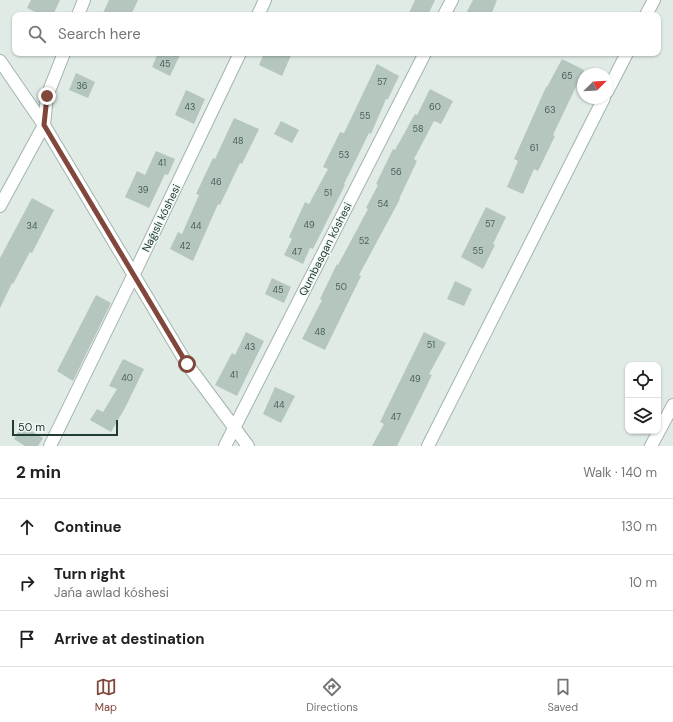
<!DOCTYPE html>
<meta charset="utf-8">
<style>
:root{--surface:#fff;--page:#f2f2f2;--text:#202124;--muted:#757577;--line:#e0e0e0;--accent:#80483a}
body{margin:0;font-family:"DM Sans",sans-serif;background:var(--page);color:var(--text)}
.controls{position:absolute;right:12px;bottom:12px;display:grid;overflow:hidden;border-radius:8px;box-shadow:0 1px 3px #0004}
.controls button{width:36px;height:36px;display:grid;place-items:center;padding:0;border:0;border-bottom:1px solid var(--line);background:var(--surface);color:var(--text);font:20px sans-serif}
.compass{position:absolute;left:577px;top:68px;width:36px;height:36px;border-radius:50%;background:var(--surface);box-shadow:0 1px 3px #0004;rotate:66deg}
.scale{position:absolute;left:12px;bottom:10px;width:106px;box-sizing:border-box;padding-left:4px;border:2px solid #203c34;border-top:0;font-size:11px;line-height:14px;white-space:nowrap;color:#203c34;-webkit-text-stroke:3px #f1f8f4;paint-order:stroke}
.stop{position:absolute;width:12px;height:12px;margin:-9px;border:3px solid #80483a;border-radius:50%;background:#fff}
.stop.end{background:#80483a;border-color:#fff;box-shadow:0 1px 4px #0008}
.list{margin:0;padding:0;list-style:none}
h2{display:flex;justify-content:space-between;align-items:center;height:52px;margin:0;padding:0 16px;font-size:17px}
h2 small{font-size:13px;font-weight:400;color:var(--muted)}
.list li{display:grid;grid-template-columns:26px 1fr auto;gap:12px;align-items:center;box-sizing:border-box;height:56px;padding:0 16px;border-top:1px solid var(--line)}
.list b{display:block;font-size:15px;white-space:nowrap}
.list p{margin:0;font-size:13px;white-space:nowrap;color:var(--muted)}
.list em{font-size:13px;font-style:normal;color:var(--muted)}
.icon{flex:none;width:22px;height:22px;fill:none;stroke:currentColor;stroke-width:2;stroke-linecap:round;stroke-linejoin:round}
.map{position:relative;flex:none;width:673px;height:446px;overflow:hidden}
.search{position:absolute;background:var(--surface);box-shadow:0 1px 3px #0004;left:12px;right:12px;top:12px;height:44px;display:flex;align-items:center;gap:10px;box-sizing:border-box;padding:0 14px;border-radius:8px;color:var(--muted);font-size:15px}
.sheet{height:220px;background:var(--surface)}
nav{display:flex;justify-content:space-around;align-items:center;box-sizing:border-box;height:56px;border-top:1px solid var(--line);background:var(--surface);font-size:11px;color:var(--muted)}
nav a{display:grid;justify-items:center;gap:2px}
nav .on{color:var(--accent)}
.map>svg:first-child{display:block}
</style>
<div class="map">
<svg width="673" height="446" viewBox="0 0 673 446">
<rect width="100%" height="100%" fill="#e0ebe6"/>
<g fill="#b5c6bf">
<path d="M 31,0 L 60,0 L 53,15 L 41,15 L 27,8 Z"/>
<path d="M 109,0 L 138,0 L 131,15 L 102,15 Z"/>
<path d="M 415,0 L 435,0 L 428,15 L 408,15 Z"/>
<path d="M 473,0 L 497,0 L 491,15 L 465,15 Z"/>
<path d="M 158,53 L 181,53 L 170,76 L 152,67 Z"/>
<path d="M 264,53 L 292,53 L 282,76 L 259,65 Z"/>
<path d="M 562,59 L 584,70 L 553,135 L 555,136 L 538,171 L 534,169 L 523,194 L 507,187 L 518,161 L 514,159 L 546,87 L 547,87 Z"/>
<path d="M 377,64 L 399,76 L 388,99 L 386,99 L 371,134 L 369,133 L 344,184 L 345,185 L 313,249 L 310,248 L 303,264 L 284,255 L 292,239 L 289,237 L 305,202 L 309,204 L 328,169 L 323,167 L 340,132 L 344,133 Z"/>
<path d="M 76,73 L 95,82 L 88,98 L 69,90 Z"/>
<path d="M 430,89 L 453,101 L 441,124 L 434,121 L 414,159 L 417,161 L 399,199 L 400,199 L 359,275 L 361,276 L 325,350 L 302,339 L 322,300 L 320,299 L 337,264 L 338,265 L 368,209 L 366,208 L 378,185 L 376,184 L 393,149 L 395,150 L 415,114 L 417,115 Z"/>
<path d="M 186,90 L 205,99 L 194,124 L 175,115 Z"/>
<path d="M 234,118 L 259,129 L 242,164 L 240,163 L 220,205 L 218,204 L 193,261 L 170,249 L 178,232 L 182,234 L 199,195 L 196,194 L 213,158 L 215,159 Z"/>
<path d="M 281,121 L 299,130 L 292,143 L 274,134 Z"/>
<path d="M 156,151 L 175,159 L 168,175 L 165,174 L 149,208 L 125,197 L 137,171 L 145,175 Z"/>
<path d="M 32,198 L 54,210 L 32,253 L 30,252 L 13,284 L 12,283 L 0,308 L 0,258 Z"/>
<path d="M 486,207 L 506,217 L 493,244 L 495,245 L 483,269 L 461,257 Z"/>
<path d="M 272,278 L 291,287 L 284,303 L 265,294 Z"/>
<path d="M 455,281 L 472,289 L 464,306 L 447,299 Z"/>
<path d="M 96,295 L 111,303 L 73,381 L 57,371 Z"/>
<path d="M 246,332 L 264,341 L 237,396 L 215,385 L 232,353 L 235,355 Z"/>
<path d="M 424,332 L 446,343 L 429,374 L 432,375 L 397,446 L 372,446 L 384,424 L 380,422 Z"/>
<path d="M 123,359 L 144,369 L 125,408 L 111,432 L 90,420 L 97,409 L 103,412 L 117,389 L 109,386 Z"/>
<path d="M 275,387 L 295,396 L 281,423 L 263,414 Z"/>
<path d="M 22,425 L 43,438 L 38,446 L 25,446 L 14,439 Z"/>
</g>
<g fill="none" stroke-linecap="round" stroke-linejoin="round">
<defs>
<g id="minor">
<path d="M 78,15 L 84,0"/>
<path d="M 258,15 L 265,0"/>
<path d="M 444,15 L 452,0"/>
<path d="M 646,15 L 654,0"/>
<path d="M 0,61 L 44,125 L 187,364 L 248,446"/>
<path d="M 607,92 L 627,53"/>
<path d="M 0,206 L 44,125 L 47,96 L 64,53"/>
<path d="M 50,446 L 134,274 L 240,53"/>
<path d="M 225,446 L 425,53"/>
<path d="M 428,446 L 604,98"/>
<path d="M 651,446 L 673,405"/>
</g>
</defs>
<use href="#minor" stroke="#a3b3ad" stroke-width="14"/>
<use href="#minor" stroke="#fff" stroke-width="12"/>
</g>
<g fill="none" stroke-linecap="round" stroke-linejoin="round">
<path stroke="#80483a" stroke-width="5" d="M 47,96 L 44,125 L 187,364"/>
</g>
<g text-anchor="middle" stroke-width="3" stroke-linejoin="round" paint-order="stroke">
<g font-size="9" fill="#455e57">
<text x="165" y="67">45</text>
<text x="567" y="79">65</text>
<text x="382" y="85">57</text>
<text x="82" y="89">36</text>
<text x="190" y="110">43</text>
<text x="435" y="110">60</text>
<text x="550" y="113">63</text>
<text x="365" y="119">55</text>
<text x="418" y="132">58</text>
<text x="238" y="144">48</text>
<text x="534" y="151">61</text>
<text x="344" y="158">53</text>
<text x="162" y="166">41</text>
<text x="396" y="175">56</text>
<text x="216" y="185">46</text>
<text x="143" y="193">39</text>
<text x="328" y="196">51</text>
<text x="383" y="207">54</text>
<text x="490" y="227">57</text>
<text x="309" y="228">49</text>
<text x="32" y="229">34</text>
<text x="196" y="229">44</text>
<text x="364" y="244">52</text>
<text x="185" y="249">42</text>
<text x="478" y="254">55</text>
<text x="297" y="255">47</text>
<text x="341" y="290">50</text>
<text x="278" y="293">45</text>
<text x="320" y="335">48</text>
<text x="431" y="348">51</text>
<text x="250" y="350">43</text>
<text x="234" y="378">41</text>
<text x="127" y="381">40</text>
<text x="415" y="382">49</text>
<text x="279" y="408">44</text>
<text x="396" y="420">47</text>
</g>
<g font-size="11" fill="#203c34" stroke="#f1f8f4">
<text transform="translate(161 218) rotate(-64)" y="4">Naǵıslı kóshesi</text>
<text transform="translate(325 249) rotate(-63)" y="4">Qumbasqan kóshesi</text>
</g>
</g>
</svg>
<div class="controls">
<button><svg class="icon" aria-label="locate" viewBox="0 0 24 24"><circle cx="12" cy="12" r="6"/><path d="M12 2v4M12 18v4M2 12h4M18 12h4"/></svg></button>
<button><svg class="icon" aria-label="layers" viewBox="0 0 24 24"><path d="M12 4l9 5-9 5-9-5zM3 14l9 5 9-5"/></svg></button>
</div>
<svg class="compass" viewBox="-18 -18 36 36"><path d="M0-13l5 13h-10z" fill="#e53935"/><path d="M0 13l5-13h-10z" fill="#757577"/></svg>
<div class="scale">50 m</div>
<div class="stop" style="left:187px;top:364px"></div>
<div class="stop end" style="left:47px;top:96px"></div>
<div class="search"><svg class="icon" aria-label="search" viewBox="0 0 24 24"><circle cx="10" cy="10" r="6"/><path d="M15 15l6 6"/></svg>Search here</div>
</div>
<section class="sheet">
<h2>2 min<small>Walk · 140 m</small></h2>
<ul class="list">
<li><svg class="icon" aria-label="ahead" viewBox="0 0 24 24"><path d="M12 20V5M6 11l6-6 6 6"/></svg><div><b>Continue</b></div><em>130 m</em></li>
<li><svg class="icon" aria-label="right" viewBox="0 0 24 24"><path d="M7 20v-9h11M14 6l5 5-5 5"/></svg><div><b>Turn right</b><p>Jańa awlad kóshesi</p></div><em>10 m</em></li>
<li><svg class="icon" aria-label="arrive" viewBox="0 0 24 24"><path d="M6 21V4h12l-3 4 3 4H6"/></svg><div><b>Arrive at destination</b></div></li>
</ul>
</section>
<nav>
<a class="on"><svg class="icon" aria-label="map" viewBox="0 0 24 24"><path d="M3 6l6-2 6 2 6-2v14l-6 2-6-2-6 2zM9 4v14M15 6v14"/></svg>Map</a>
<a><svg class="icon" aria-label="directions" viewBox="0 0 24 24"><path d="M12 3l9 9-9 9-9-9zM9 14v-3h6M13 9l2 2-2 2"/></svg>Directions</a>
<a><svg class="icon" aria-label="saved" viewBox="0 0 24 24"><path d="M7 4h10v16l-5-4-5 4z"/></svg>Saved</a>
</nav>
